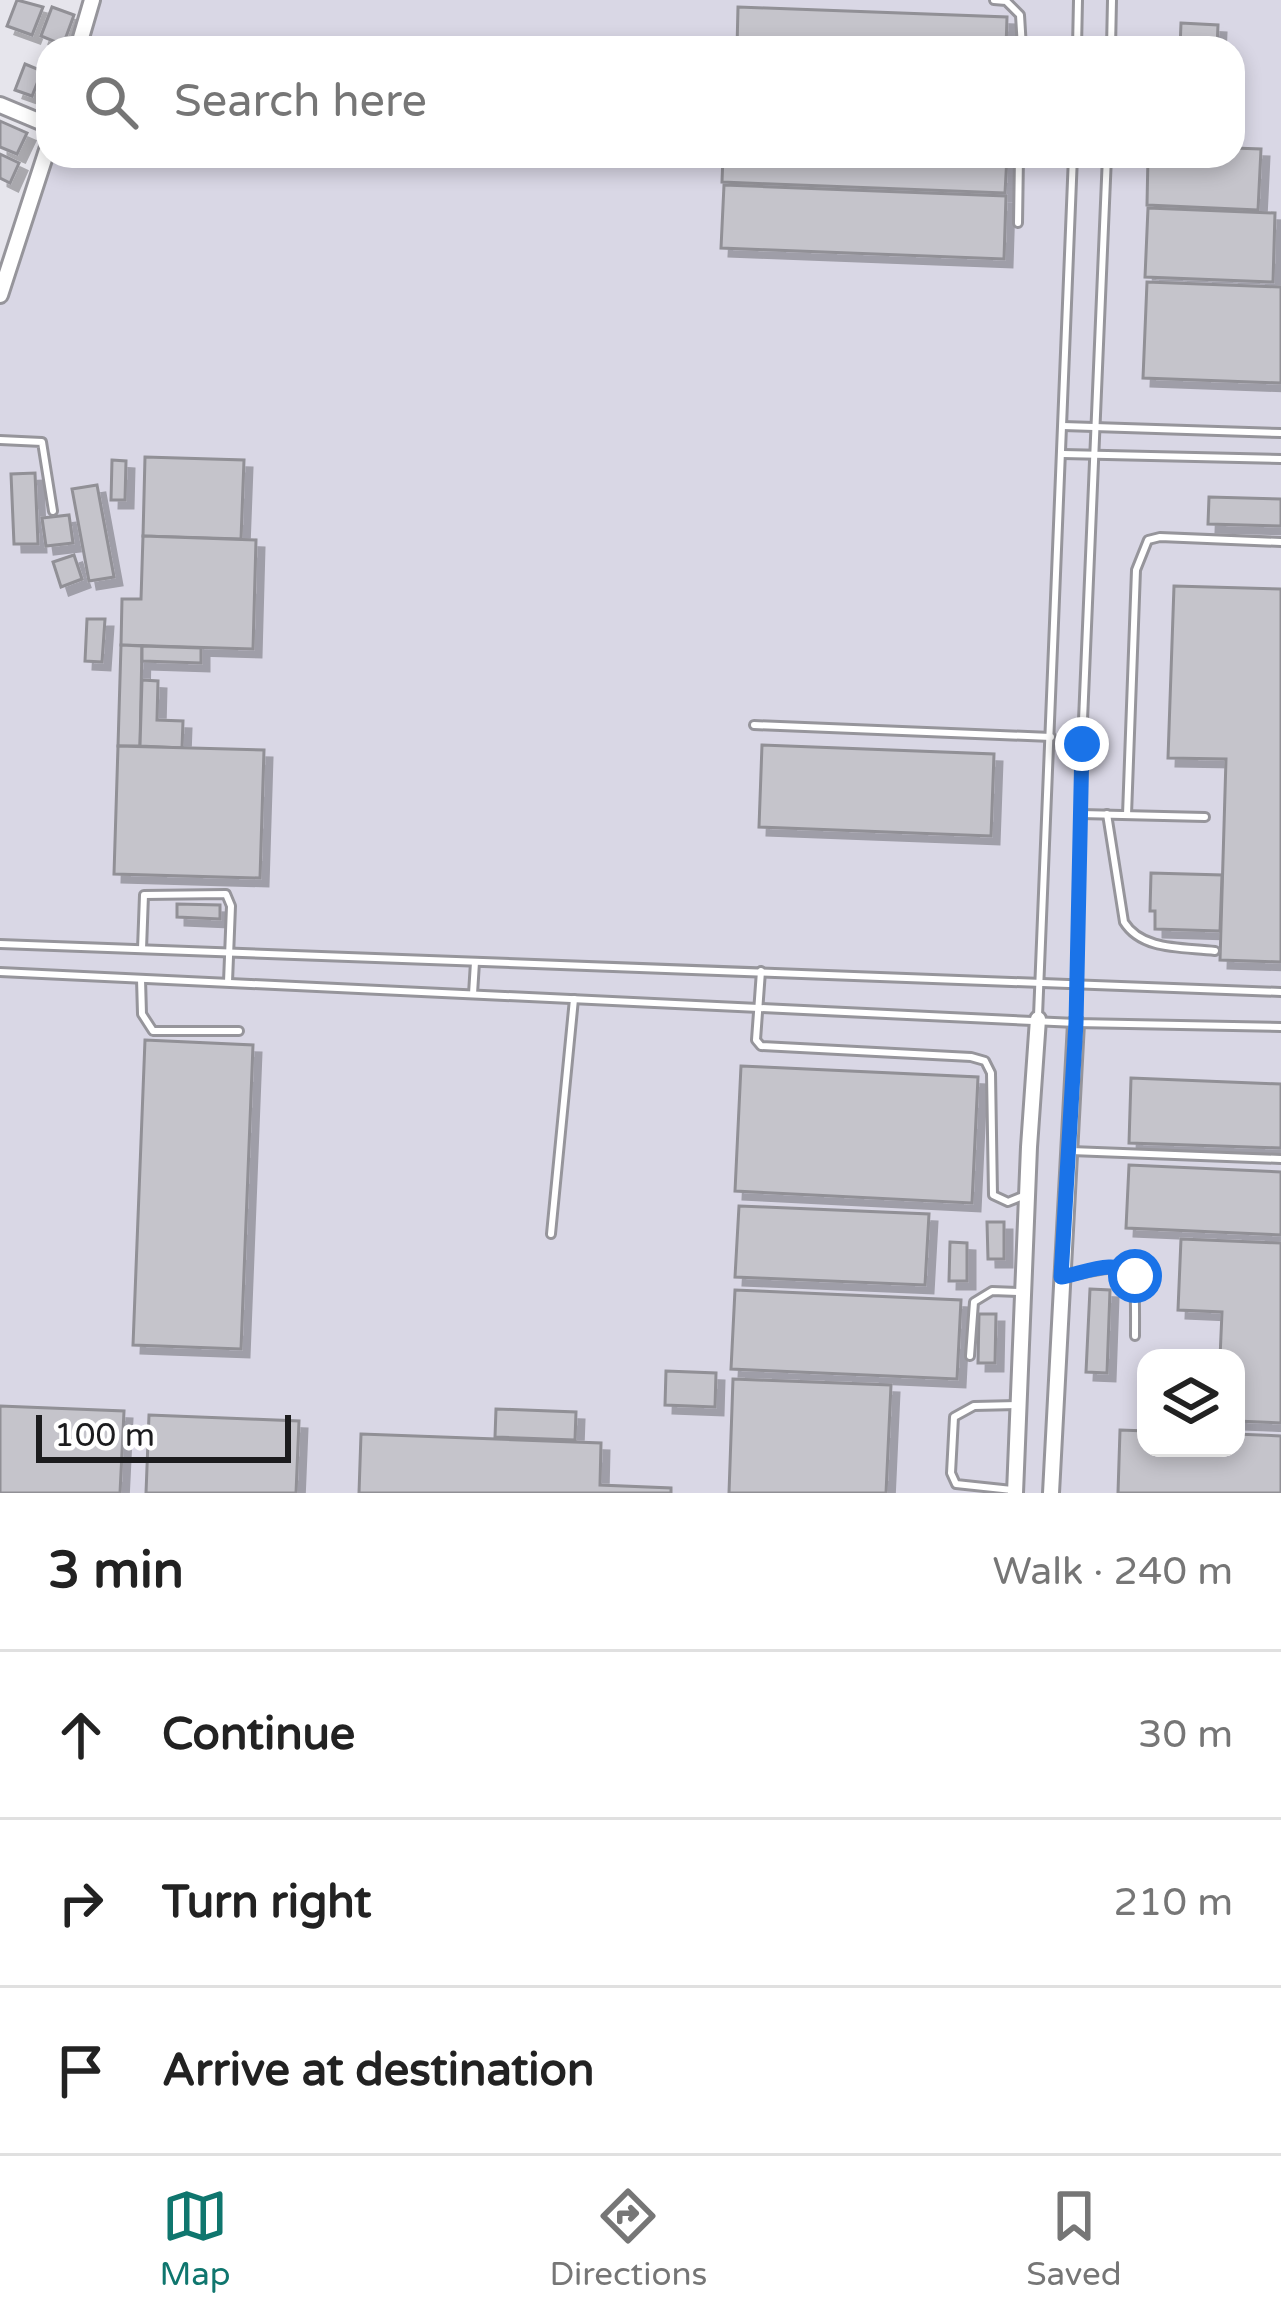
<!DOCTYPE html>
<meta charset="utf-8">
<style>
:root{--surface:#fff;--page:#f2f2f2;--text:#222;--muted:#767676;--line:#e0e0e0;--accent:#0f766e}
body{margin:0;font-family:"Varela Round",sans-serif;background:var(--page);color:var(--text)}
.controls{position:absolute;right:36px;bottom:36px;display:grid;overflow:hidden;border-radius:24px;box-shadow:0 6px 18px #0003}
.controls button{width:108px;height:108px;display:grid;place-items:center;padding:0;border:0;border-bottom:3px solid var(--line);background:var(--surface);color:var(--text);font:60px sans-serif}
.scale{position:absolute;left:36px;bottom:30px;width:255px;box-sizing:border-box;padding-left:12px;border:6px solid #1c1c1e;border-top:0;font-size:33px;line-height:42px;white-space:nowrap;color:#1c1c1e;-webkit-text-stroke:9px #fff;paint-order:stroke}
.stop{position:absolute;width:36px;height:36px;margin:-27px;border:9px solid #1a73e8;border-radius:50%;background:#fff}
.stop.end{background:#1a73e8;border-color:#fff;box-shadow:0 3px 12px #0008}
.list{margin:0;padding:0;list-style:none}
h2{display:flex;justify-content:space-between;align-items:center;height:156px;margin:0;padding:0 48px;font-size:51px}
h2 small{font-size:39px;font-weight:400;color:var(--muted)}
.list li{display:grid;grid-template-columns:78px 1fr auto;gap:36px;align-items:center;box-sizing:border-box;height:168px;padding:0 48px;border-top:3px solid var(--line)}
.list b{display:block;font-size:45px;white-space:nowrap}
.list em{font-size:39px;font-style:normal;color:var(--muted)}
.icon{flex:none;width:66px;height:66px;fill:none;stroke:currentColor;stroke-width:2;stroke-linecap:round;stroke-linejoin:round}
.map{position:relative;flex:none;width:1281px;height:1493px;overflow:hidden}
.search{position:absolute;background:var(--surface);box-shadow:0 6px 18px #0003;left:36px;right:36px;top:36px;height:132px;display:flex;align-items:center;gap:30px;box-sizing:border-box;padding:0 42px;border-radius:36px;color:var(--muted);font-size:45px}
.sheet{height:660px;background:var(--surface)}
nav{display:flex;justify-content:space-around;align-items:center;box-sizing:border-box;height:168px;border-top:3px solid var(--line);background:var(--surface);font-size:33px;color:var(--muted)}
nav a{display:grid;justify-items:center;gap:6px}
nav .on{color:var(--accent)}
.map>svg:first-child{display:block}
</style>
<div class="map">
<svg width="1281" height="1493" viewBox="0 0 1281 1493">
<defs>
<filter id="shadow"><feDropShadow dx="8" dy="8" stdDeviation="0" flood-color="#0004"/></filter>
</defs>
<rect width="100%" height="100%" fill="#e6e5ec"/>
<path fill="#d9d7e5" fill-rule="evenodd" d="M 91,0 L 1281,0 L 1281,1493 L 0,1493 L 0,304 L 48,144 L 48,156 L 1233,156 L 1233,48 L 77,48 ZM 1146,1358 L 1236,1358 L 1236,1448 L 1146,1448 Z"/>
<g fill="#c5c4cb" stroke="#919096" stroke-width="3" filter="url(#shadow)">
<path d="M 17,0 L 43,7 L 32,35 L 7,26 Z"/>
<path d="M 52,7 L 74,15 L 63,45 L 41,36 Z"/>
<path d="M 738,7 L 1007,17 L 1006,48 L 737,48 Z"/>
<path d="M 1181,23 L 1218,25 L 1217,48 L 1180,48 Z"/>
<path d="M 25,64 L 42,71 L 32,96 L 15,90 Z"/>
<path d="M 0,121 L 27,133 L 17,154 L 0,147 Z"/>
<path d="M 1233,148 L 1261,149 L 1258,210 L 1147,205 L 1148,156 L 1233,156 Z"/>
<path d="M 0,154 L 19,163 L 10,183 L 0,178 Z"/>
<path d="M 723,156 L 1007,156 L 1005,193 L 722,182 Z"/>
<path d="M 724,185 L 1006,196 L 1004,259 L 721,248 Z"/>
<path d="M 1148,208 L 1275,213 L 1273,282 L 1145,277 Z"/>
<path d="M 1147,282 L 1281,287 L 1281,383 L 1143,378 Z"/>
<path d="M 145,457 L 244,460 L 241,539 L 143,536 Z"/>
<path d="M 112,460 L 126,461 L 125,500 L 111,500 Z"/>
<path d="M 35,473 L 38,544 L 14,544 L 11,474 Z"/>
<path d="M 97,485 L 114,577 L 89,581 L 72,489 Z"/>
<path d="M 1209,497 L 1281,499 L 1281,526 L 1208,524 Z"/>
<path d="M 69,515 L 73,543 L 46,546 L 42,518 Z"/>
<path d="M 143,536 L 256,540 L 253,649 L 121,645 L 122,599 L 141,599 Z"/>
<path d="M 74,555 L 82,579 L 61,587 L 53,562 Z"/>
<path d="M 1174,586 L 1281,589 L 1281,962 L 1220,960 L 1226,759 L 1168,758 Z"/>
<path d="M 87,619 L 105,619 L 102,662 L 85,661 Z"/>
<path d="M 121,645 L 142,646 L 140,746 L 118,746 Z"/>
<path d="M 142,646 L 201,648 L 201,663 L 142,661 Z"/>
<path d="M 142,680 L 158,681 L 157,720 L 183,721 L 182,748 L 140,746 Z"/>
<path d="M 762,745 L 994,754 L 991,836 L 759,827 Z"/>
<path d="M 118,746 L 264,750 L 260,878 L 114,874 Z"/>
<path d="M 1151,873 L 1222,875 L 1220,931 L 1155,929 L 1155,911 L 1150,911 Z"/>
<path d="M 177,904 L 220,905 L 220,919 L 177,917 Z"/>
<path d="M 145,1040 L 253,1045 L 241,1349 L 133,1345 Z"/>
<path d="M 741,1066 L 978,1077 L 972,1203 L 735,1191 Z"/>
<path d="M 1131,1078 L 1281,1084 L 1281,1148 L 1129,1143 Z"/>
<path d="M 1129,1165 L 1281,1172 L 1281,1235 L 1126,1228 Z"/>
<path d="M 739,1206 L 929,1214 L 925,1285 L 735,1277 Z"/>
<path d="M 987,1222 L 1004,1222 L 1004,1259 L 988,1259 Z"/>
<path d="M 1181,1239 L 1281,1243 L 1281,1423 L 1236,1421 L 1236,1358 L 1220,1358 L 1222,1312 L 1178,1310 Z"/>
<path d="M 950,1242 L 967,1243 L 967,1281 L 949,1281 Z"/>
<path d="M 1090,1289 L 1110,1290 L 1107,1373 L 1086,1372 Z"/>
<path d="M 735,1290 L 961,1300 L 957,1379 L 731,1369 Z"/>
<path d="M 979,1314 L 996,1314 L 995,1363 L 978,1363 Z"/>
<path d="M 666,1371 L 716,1373 L 715,1407 L 665,1405 Z"/>
<path d="M 733,1379 L 891,1385 L 886,1493 L 729,1493 Z"/>
<path d="M 0,1406 L 124,1411 L 120,1493 L 0,1493 Z"/>
<path d="M 496,1409 L 576,1412 L 575,1440 L 495,1437 Z"/>
<path d="M 149,1415 L 299,1421 L 296,1493 L 146,1493 Z"/>
<path d="M 1120,1430 L 1146,1431 L 1146,1448 L 1236,1448 L 1236,1434 L 1281,1436 L 1281,1493 L 1118,1493 Z"/>
<path d="M 361,1434 L 601,1443 L 600,1485 L 671,1488 L 671,1493 L 359,1493 Z"/>
</g>
<g fill="none" stroke-linecap="round" stroke-linejoin="round">
<defs>
<g id="lane">
<path d="M 994,0 L 1006,1 L 1020,15 L 1022,48"/>
<path d="M 1077,48 L 1078,0"/>
<path d="M 1111,48 L 1112,0"/>
<path d="M 1018,223 L 1019,156"/>
<path d="M 1063,426 L 1281,433"/>
<path d="M 0,440 L 42,442 L 53,511"/>
<path d="M 1063,454 L 1281,459"/>
<path d="M 754,725 L 1051,737"/>
<path d="M 1081,814 L 1205,817"/>
<path d="M 1107,814 L 1124,922 C 1142,951 1183,947 1215,951"/>
<path d="M 1127,815 L 1136,570 L 1148,540 L 1160,537 L 1281,542"/>
<path d="M 0,944 L 1281,992"/>
<path d="M 142,949 L 144,895 L 226,894 L 231,906 L 228,982"/>
<path d="M 761,971 L 756,1040 L 761,1046 L 971,1057 L 985,1061 L 991,1073 L 993,1195 L 1008,1202 L 1023,1196"/>
<path d="M 0,972 L 1076,1023 L 1281,1027"/>
<path d="M 141,979 L 142,1014 L 153,1031 L 239,1031"/>
<path d="M 473,994 L 475,962"/>
<path d="M 1038,1016 L 1073,156"/>
<path d="M 1076,1022 L 1082,744 L 1107,156"/>
<path d="M 1071,1151 L 1281,1159"/>
<path d="M 551,1234 L 574,999"/>
<path d="M 1065,1277 C 1140,1261 1135,1261 1135,1336"/>
<path d="M 970,1356 L 974,1302 L 992,1291 L 1021,1292"/>
<path d="M 1012,1490 L 956,1484 L 951,1473 L 954,1417 L 974,1406 L 1017,1405"/>
</g>
<g id="street">
<path d="M 78,48 L 92,0"/>
<path d="M 0,105 L 48,125"/>
<path d="M 0,295 L 48,147"/>
<path d="M 1015,1493 L 1029,1147 L 1038,1019"/>
<path d="M 1051,1493 L 1076,1023"/>
</g>
</defs>
<use href="#lane" stroke="#96959b" stroke-width="12"/>
<use href="#street" stroke="#96959b" stroke-width="20"/>
<use href="#lane" stroke="#fff" stroke-width="6"/>
<use href="#street" stroke="#fff" stroke-width="14"/>
</g>
<g fill="none" stroke-linecap="round" stroke-linejoin="round">
<path stroke="#1a73e8" stroke-width="15" d="M 1082,744 L 1076,1023 L 1061,1277 C 1084,1273 1117,1257 1135,1276"/>
</g>
</svg>
<div class="controls">
<button><svg class="icon" aria-label="layers" viewBox="0 0 24 24"><path d="M12 4l9 5-9 5-9-5zM3 14l9 5 9-5"/></svg></button>
</div>
<div class="scale">100 m</div>
<div class="stop" style="left:1135px;top:1276px"></div>
<div class="stop end" style="left:1082px;top:744px"></div>
<div class="search"><svg class="icon" aria-label="search" viewBox="0 0 24 24"><circle cx="10" cy="10" r="6"/><path d="M15 15l6 6"/></svg>Search here</div>
</div>
<section class="sheet">
<h2>3 min<small>Walk · 240 m</small></h2>
<ul class="list">
<li><svg class="icon" aria-label="ahead" viewBox="0 0 24 24"><path d="M12 20V5M6 11l6-6 6 6"/></svg><div><b>Continue</b></div><em>30 m</em></li>
<li><svg class="icon" aria-label="right" viewBox="0 0 24 24"><path d="M7 20v-9h11M14 6l5 5-5 5"/></svg><div><b>Turn right</b></div><em>210 m</em></li>
<li><svg class="icon" aria-label="arrive" viewBox="0 0 24 24"><path d="M6 21V4h12l-3 4 3 4H6"/></svg><div><b>Arrive at destination</b></div></li>
</ul>
</section>
<nav>
<a class="on"><svg class="icon" aria-label="map" viewBox="0 0 24 24"><path d="M3 6l6-2 6 2 6-2v14l-6 2-6-2-6 2zM9 4v14M15 6v14"/></svg>Map</a>
<a><svg class="icon" aria-label="directions" viewBox="0 0 24 24"><path d="M12 3l9 9-9 9-9-9zM9 14v-3h6M13 9l2 2-2 2"/></svg>Directions</a>
<a><svg class="icon" aria-label="saved" viewBox="0 0 24 24"><path d="M7 4h10v16l-5-4-5 4z"/></svg>Saved</a>
</nav>
